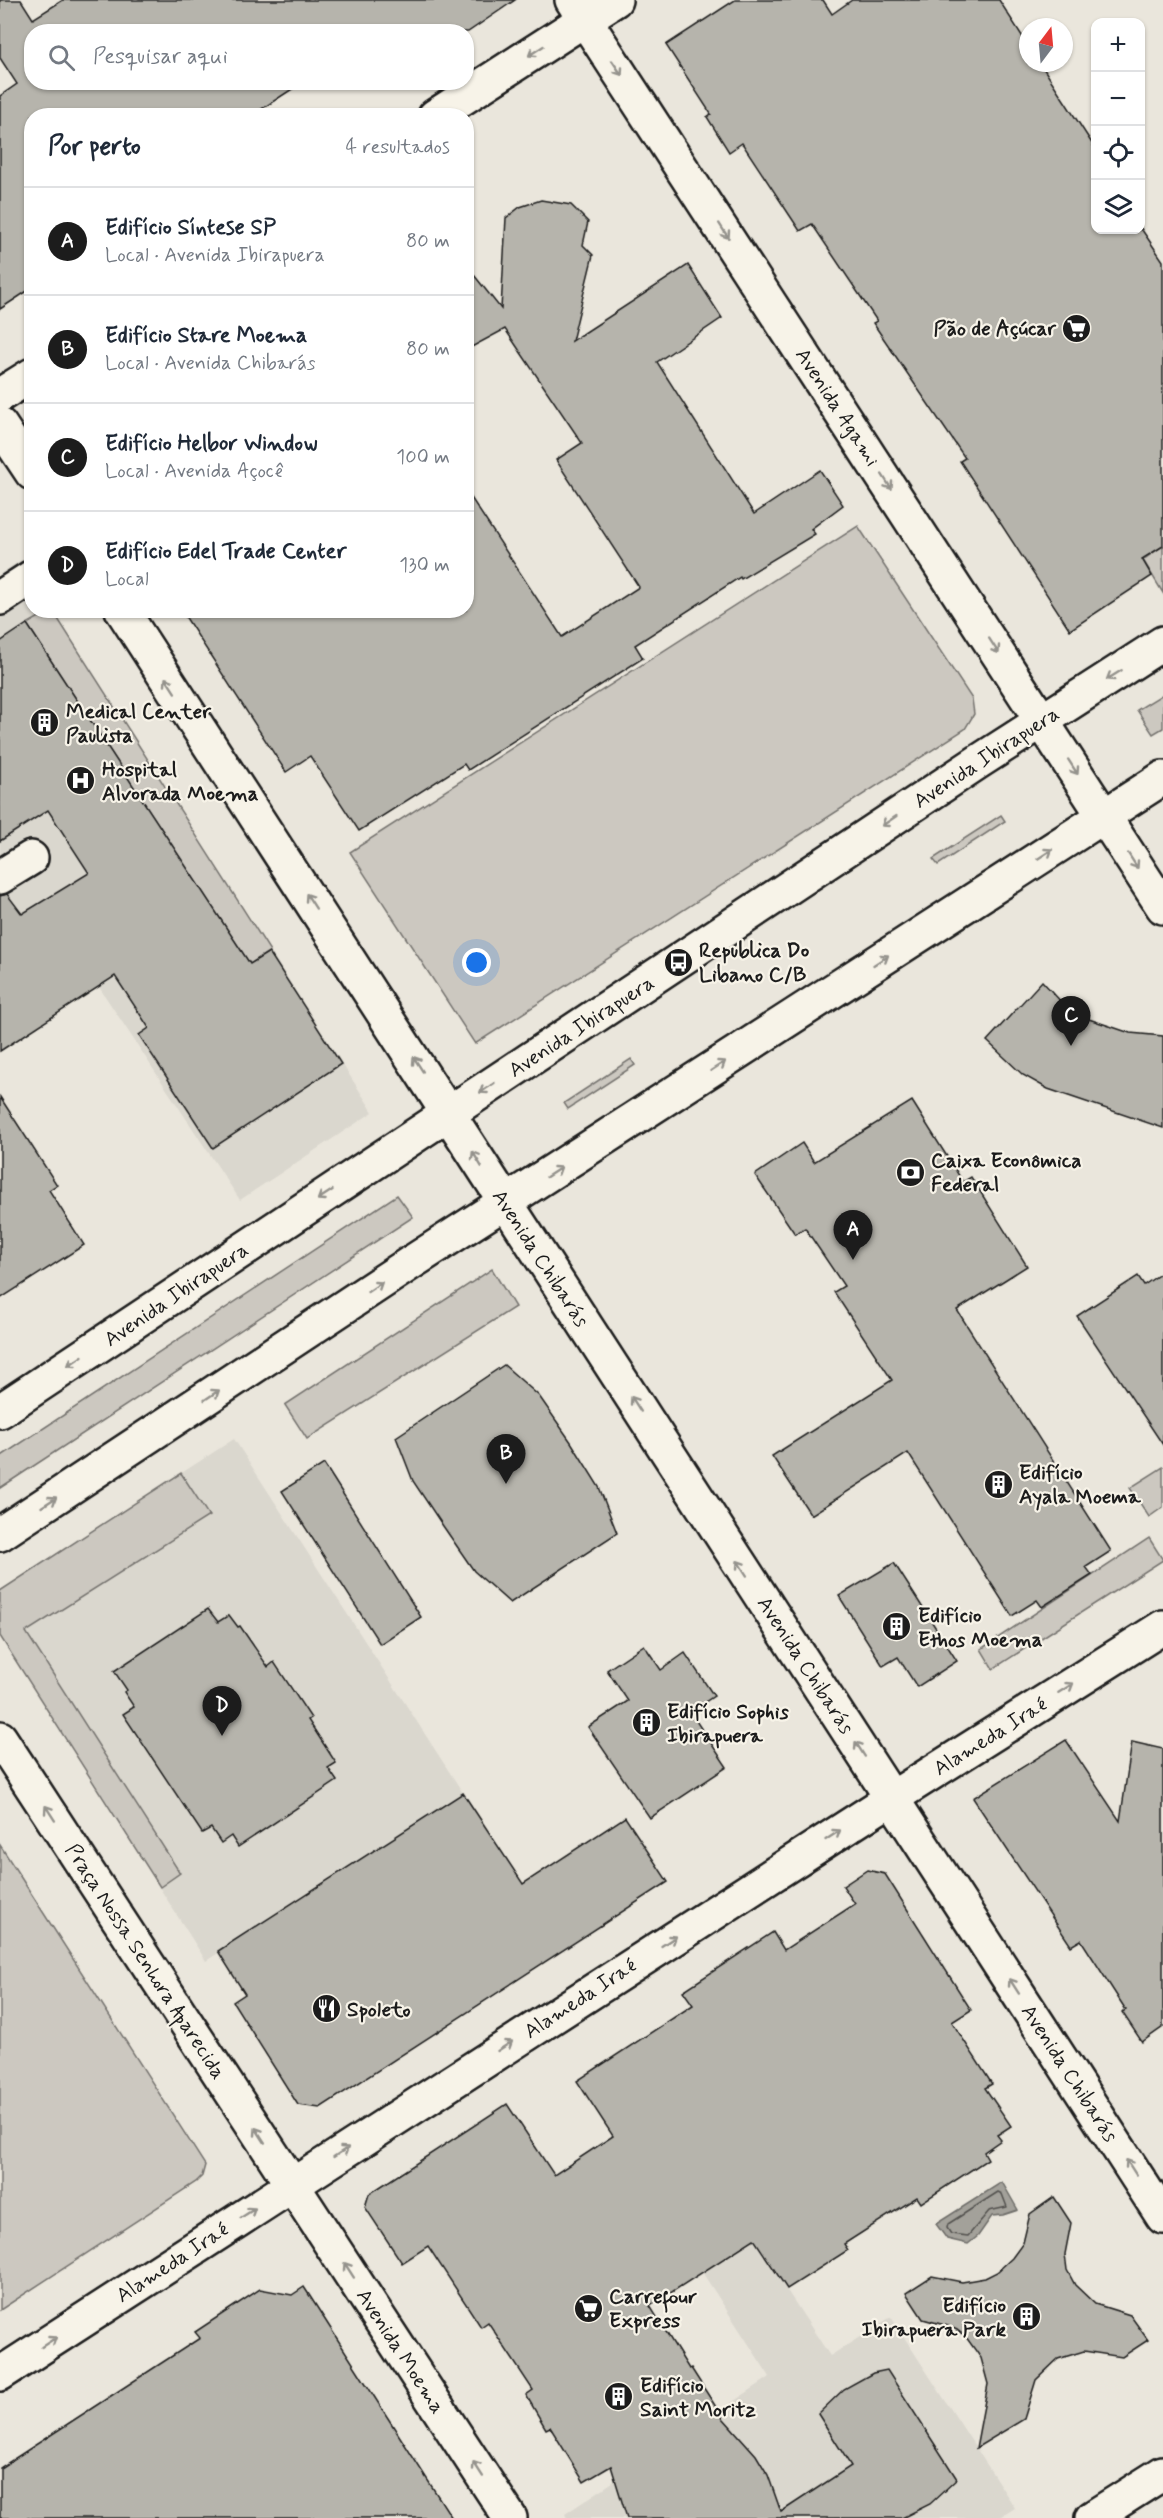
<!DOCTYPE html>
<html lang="pt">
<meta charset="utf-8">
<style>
:root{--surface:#fff;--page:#f6f6f7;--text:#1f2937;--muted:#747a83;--line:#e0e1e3;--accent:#1c1c1c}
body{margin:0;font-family:Mynerve,sans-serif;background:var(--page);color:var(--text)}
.controls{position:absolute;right:18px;top:18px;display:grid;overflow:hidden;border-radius:12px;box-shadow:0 2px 4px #0004}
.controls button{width:54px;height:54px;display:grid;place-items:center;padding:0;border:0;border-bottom:2px solid var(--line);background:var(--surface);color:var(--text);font:30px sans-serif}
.compass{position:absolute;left:1019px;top:18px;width:54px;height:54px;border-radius:50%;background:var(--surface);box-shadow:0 2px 4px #0004;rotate:16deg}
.you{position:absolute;left:477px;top:963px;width:21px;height:21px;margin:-15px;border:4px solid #fff;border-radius:50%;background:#1a73e8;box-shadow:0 0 0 9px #1a73e833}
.badge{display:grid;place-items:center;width:39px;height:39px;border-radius:50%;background:var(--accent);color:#fff;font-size:20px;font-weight:700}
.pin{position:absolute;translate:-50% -50px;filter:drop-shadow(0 2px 3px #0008)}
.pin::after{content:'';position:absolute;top:32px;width:21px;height:18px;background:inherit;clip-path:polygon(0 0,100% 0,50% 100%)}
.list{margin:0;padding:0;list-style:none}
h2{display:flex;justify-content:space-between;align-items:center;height:78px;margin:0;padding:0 24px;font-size:26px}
h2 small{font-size:20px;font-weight:400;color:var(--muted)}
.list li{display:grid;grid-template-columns:39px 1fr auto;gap:18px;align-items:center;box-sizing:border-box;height:108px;padding:0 24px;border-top:2px solid var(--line)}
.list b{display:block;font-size:22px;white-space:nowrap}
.list p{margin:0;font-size:20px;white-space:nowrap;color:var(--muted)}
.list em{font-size:20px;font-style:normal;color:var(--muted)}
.icon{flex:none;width:33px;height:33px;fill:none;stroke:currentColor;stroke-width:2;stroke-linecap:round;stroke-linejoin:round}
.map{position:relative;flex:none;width:1163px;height:2518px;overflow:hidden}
.search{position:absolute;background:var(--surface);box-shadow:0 2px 4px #0004;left:24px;top:24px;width:450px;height:66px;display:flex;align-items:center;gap:15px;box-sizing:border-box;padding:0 21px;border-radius:24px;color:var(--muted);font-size:22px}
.panel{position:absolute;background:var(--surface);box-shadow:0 2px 4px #0004;left:24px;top:108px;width:450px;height:510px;border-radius:24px}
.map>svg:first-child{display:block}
</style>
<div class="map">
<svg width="1163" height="2518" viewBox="0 0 1163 2518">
<rect width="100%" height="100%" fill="#eae6dc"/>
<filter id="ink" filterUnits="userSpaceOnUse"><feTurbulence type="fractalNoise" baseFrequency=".0167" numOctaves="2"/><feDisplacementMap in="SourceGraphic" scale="12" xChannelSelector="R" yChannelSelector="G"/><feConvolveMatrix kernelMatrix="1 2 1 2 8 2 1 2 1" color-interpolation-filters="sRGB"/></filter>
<g filter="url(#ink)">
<g fill="#dad7ce">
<path d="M 21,560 L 31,577 L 32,610 L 53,611 L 373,1112 L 240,1200 L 99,987 L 0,1051 L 0,574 Z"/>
<path d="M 234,1439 L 463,1793 L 206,1961 L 0,1636 L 0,1591 Z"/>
<path d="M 754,2240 L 830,2356 L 891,2317 L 1015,2508 L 999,2518 L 567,2518 L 565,2514 L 770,2377 L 702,2272 Z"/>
</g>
<g fill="#ccc8c0" stroke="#74726e" stroke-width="1.5">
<path d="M 858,526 L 972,699 L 974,714 L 965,729 L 475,1044 L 350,852 Z"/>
<path d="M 1163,546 L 1163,593 L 1143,560 Z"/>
<path d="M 50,611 L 53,611 L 270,951 L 250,964 L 27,624 Z"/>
<path d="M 1163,694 L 1163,728 L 1153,734 L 1137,710 Z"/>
<path d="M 1001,815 L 1005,821 L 938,865 L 933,859 Z"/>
<path d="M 631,1059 L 635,1065 L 568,1109 L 564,1103 Z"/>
<path d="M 397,1195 L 413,1217 L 0,1488 L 0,1457 Z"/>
<path d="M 492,1269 L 515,1307 L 307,1439 L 285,1405 Z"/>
<path d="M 1163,1467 L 1163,1507 L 1149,1517 L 1130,1488 Z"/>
<path d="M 181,1473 L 209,1516 L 26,1632 L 180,1873 L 160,1887 L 0,1636 L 0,1591 Z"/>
<path d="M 1149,1538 L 1163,1560 L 993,1669 L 981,1649 Z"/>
<path d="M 0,1845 L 205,2165 L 202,2176 L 196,2182 L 0,2310 Z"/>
</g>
<path fill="#a3a19a" stroke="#6d6c68" stroke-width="1.5" d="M 1002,2182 L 1018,2210 L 1003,2215 L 992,2216 L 978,2236 L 968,2244 L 947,2239 L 936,2224 Z"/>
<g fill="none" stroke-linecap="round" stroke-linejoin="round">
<path stroke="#52514e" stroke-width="1.5" d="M 998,2192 L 1002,2194 L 1007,2207 L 989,2211 L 968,2236 L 951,2234 L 947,2228 L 948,2224 Z"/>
</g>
<g fill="#b6b4ac" stroke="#1c1c1c" stroke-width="1.5">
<path d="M 0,0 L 21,0 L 33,19 L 63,0 L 515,0 L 468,32 L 32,32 L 32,82 L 303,82 L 251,116 L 32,116 L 32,288 L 0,309 L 0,96 L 17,84 L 0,58 Z"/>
<path d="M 735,0 L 823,0 L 832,14 L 852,0 L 999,0 L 1028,45 L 1028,63 L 1040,63 L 1095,148 L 1095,230 L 1140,230 L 1140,227 L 1163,261 L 1163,546 L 1142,559 L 1152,576 L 1070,630 L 960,461 L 965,458 L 873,323 L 877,321 L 812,224 L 800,231 L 742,143 L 729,152 L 707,117 L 711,114 L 666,45 Z"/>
<path d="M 541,200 L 571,205 L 588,222 L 583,245 L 593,255 L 572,341 L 688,265 L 722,318 L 657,362 L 754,514 L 820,470 L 843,505 L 811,529 L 815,534 L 741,579 L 740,577 L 635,645 L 643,658 L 468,770 L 464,764 L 359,831 L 310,756 L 286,772 L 181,610 L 466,610 L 466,490 L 562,637 L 639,587 L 556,460 L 582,443 L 505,329 L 466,350 L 466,265 L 501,309 L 506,218 L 520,207 Z"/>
<path d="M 27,624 L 250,964 L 269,952 L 341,1064 L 213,1148 L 139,1035 L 149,1028 L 115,976 L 0,1051 L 0,896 L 7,894 L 22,914 L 89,873 L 48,810 L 0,841 L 0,642 Z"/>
<path d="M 1042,981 L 1065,1006 L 1080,1016 L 1130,1033 L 1163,1036 L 1163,1128 L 1048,1089 L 1023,1075 L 987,1041 Z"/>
<path d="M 0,1097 L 57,1185 L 49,1190 L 84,1245 L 0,1299 Z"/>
<path d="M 912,1101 L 963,1182 L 971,1177 L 1027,1266 L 957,1310 L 1111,1551 L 1086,1567 L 1092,1575 L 1042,1607 L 1037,1600 L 1012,1616 L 908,1453 L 811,1515 L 772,1456 L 892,1380 L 834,1292 L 844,1286 L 805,1228 L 795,1234 L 755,1175 L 802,1143 L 814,1162 Z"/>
<path d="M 1163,1272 L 1163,1445 L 1077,1316 L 1138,1276 L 1144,1285 Z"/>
<path d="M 504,1365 L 539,1396 L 571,1442 L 599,1487 L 617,1533 L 510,1603 L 474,1571 L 443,1526 L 413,1481 L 396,1437 Z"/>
<path d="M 324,1464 L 421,1617 L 380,1644 L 282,1491 Z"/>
<path d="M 894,1563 L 957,1661 L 917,1687 L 898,1657 L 883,1666 L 839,1596 Z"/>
<path d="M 208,1609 L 218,1622 L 229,1615 L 238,1627 L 240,1626 L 268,1667 L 274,1662 L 311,1718 L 308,1720 L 336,1763 L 328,1768 L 337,1781 L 238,1847 L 231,1836 L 221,1843 L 211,1828 L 202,1833 L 123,1714 L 134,1707 L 124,1692 L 127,1690 L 114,1671 Z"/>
<path d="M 644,1645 L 661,1670 L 685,1653 L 714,1696 L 690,1712 L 727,1767 L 650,1818 L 588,1727 L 628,1701 L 607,1670 Z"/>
<path d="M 1066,1740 L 1120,1821 L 1132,1742 L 1163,1749 L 1163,2027 L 1142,2042 L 1122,2012 L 1126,2010 L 1081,1940 L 1071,1946 L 973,1798 Z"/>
<path d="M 463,1793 L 523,1884 L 625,1817 L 668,1882 L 320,2108 L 298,2105 L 233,2002 L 245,1994 L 218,1951 Z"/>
<path d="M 867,1870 L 885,1874 L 971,2010 L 952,2022 L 992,2084 L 985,2088 L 1011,2126 L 997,2135 L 1001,2140 L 984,2152 L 988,2159 L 921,2203 L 917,2197 L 844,2244 L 848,2250 L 787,2289 L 754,2239 L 650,2306 L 689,2369 L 691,2368 L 723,2418 L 756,2455 L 768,2475 L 781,2512 L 851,2466 L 818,2414 L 844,2389 L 873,2373 L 887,2370 L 957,2479 L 930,2504 L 902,2518 L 627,2518 L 611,2466 L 584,2482 L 550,2427 L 546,2429 L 526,2395 L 533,2390 L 488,2322 L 481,2327 L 428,2246 L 402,2263 L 365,2207 L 369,2194 L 507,2104 L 554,2175 L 613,2136 L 577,2081 L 693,2005 L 683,1991 L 773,1932 L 784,1950 L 855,1904 L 843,1886 Z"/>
<path d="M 1054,2197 L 1071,2223 L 1065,2254 L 1067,2270 L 1075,2285 L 1095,2304 L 1130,2315 L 1148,2340 L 1122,2357 L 1084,2351 L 1058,2359 L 1036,2380 L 1024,2419 L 976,2448 L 988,2384 L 981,2358 L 966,2337 L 957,2330 L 948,2326 L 923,2319 L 906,2293 L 932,2276 L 962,2282 L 985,2278 L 997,2272 L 1012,2258 L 1023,2243 L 1030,2214 Z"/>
<path d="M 304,2287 L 452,2518 L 0,2518 L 0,2468 L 200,2338 L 195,2332 L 260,2289 L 292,2295 Z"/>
</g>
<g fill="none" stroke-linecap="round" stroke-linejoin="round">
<defs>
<g id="minor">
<path d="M 572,0 L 1163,907"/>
<path d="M 435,116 L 615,0"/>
<path d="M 0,395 L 32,375"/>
<path d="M 0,425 L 32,473"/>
<path d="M 0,598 L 32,577"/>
<path d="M 122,610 L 1163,2217"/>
<path d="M 0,877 L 31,858"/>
<path d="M 0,1738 L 510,2518"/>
<path d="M 0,2374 L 892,1798 L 1163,1627"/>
<path d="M 1092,2518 L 1163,2473"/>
</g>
<g id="major">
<path d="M 0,1411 L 978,762 L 1163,643"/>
<path d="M 0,1534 L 409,1264 L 1163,778"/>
</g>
</defs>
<use href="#minor" stroke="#1c1c1c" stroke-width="38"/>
<use href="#major" stroke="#1c1c1c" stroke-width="38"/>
<use href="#minor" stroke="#f7f3e8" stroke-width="33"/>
<use href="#major" stroke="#f7f3e8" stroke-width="33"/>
</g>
<defs><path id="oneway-shaft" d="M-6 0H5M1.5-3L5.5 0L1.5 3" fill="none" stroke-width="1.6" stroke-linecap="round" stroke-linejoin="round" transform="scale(1.5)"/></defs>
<g stroke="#94928c">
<use href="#oneway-shaft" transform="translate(536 51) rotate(147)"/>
<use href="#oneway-shaft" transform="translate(617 68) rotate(56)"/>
<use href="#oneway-shaft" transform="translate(724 231) rotate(57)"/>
<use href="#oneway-shaft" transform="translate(887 482) rotate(57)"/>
<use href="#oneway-shaft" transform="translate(994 646) rotate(57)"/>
<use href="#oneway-shaft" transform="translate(1114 675) rotate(148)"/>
<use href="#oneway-shaft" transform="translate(170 685) rotate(-123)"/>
<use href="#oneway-shaft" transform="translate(1073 767) rotate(57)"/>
<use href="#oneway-shaft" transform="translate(889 821) rotate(146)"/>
<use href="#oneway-shaft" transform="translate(1045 854) rotate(-33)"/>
<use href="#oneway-shaft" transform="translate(1133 861) rotate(57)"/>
<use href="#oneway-shaft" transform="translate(311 901) rotate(-123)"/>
<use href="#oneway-shaft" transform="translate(881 960) rotate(-33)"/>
<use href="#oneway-shaft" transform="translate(418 1064) rotate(-123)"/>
<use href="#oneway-shaft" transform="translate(718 1066) rotate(-33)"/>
<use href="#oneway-shaft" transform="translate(487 1088) rotate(146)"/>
<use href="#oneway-shaft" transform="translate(477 1159) rotate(-121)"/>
<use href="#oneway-shaft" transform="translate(554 1172) rotate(-33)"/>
<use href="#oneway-shaft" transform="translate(325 1195) rotate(147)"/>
<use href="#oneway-shaft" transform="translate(375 1287) rotate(-34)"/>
<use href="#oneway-shaft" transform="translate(75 1361) rotate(146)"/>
<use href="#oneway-shaft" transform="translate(212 1395) rotate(-34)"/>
<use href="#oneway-shaft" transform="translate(636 1404) rotate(-123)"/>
<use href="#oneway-shaft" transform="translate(49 1502) rotate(-33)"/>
<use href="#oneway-shaft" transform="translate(742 1568) rotate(-123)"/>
<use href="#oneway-shaft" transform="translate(1066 1688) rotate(-32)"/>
<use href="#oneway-shaft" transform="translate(860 1749) rotate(-123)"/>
<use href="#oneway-shaft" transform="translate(50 1813) rotate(-123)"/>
<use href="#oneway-shaft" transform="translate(833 1835) rotate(-33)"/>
<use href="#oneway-shaft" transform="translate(669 1941) rotate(-33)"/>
<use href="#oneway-shaft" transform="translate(1014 1986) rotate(-123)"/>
<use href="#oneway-shaft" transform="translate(505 2046) rotate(-33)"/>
<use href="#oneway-shaft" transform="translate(260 2135) rotate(-123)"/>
<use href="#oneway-shaft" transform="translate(341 2152) rotate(-33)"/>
<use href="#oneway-shaft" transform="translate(1131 2167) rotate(-123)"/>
<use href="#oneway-shaft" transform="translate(248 2213) rotate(-33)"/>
<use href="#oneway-shaft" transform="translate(349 2270) rotate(-123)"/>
<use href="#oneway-shaft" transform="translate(49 2342) rotate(-33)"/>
<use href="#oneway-shaft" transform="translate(478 2469) rotate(-123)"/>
</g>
</g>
<defs>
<symbol id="supermarket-disc" viewBox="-11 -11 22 22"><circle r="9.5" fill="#1c1c1c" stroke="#f7f3e8"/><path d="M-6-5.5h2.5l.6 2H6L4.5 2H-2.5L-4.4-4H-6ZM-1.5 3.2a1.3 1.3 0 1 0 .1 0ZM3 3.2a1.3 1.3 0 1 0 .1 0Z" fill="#fff"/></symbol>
<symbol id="building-disc" viewBox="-11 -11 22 22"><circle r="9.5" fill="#1c1c1c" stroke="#f7f3e8"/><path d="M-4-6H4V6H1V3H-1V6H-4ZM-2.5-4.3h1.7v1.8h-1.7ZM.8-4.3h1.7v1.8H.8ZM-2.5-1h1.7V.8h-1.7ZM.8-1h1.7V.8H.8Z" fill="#fff"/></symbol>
<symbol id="hospital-disc" viewBox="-11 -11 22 22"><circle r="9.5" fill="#1c1c1c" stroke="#f7f3e8"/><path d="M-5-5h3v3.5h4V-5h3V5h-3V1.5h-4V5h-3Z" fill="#fff"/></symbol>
<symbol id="bus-disc" viewBox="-11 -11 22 22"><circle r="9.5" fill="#1c1c1c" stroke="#f7f3e8"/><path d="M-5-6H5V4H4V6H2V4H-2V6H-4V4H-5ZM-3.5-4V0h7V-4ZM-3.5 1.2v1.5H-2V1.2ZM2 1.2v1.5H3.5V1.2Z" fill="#fff"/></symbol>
<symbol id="bank-disc" viewBox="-11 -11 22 22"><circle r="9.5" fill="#1c1c1c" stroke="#f7f3e8"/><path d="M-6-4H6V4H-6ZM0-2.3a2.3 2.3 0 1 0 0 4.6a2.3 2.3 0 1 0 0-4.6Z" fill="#fff"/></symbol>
<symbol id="restaurant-disc" viewBox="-11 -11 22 22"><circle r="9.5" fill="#1c1c1c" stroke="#f7f3e8"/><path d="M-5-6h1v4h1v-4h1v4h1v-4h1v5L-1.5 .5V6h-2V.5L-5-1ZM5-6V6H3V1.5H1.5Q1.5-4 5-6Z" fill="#fff"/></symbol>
</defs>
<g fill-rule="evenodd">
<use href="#supermarket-disc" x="1060" y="312" width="33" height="33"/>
<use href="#building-disc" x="28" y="706" width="33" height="33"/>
<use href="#hospital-disc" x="64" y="764" width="33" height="33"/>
<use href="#bus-disc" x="662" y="946" width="33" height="33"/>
<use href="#bank-disc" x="894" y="1156" width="33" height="33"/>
<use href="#building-disc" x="982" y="1468" width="33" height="33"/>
<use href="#building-disc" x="880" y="1610" width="33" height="33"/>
<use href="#building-disc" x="630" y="1706" width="33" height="33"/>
<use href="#restaurant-disc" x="310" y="1992" width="33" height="33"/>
<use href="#supermarket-disc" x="572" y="2292" width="33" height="33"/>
<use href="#building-disc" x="1010" y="2300" width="33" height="33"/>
<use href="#building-disc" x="602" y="2380" width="33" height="33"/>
</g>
<g text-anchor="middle" stroke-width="4.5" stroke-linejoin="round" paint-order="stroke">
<g font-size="21" font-weight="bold" fill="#1c1c1c" stroke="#f7f3e8" text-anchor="start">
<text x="1056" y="335" text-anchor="end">Pão de Açúcar</text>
<text x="66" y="718">Medical Center<tspan x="66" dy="24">Paulista</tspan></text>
<text x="102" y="776">Hospital<tspan x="102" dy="24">Alvorada Moema</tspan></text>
<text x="699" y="957">Republica Do<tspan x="699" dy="24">Libano C/B</tspan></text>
<text x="931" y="1167">Caixa Econômica<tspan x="931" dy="24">Federal</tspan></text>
<text x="1019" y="1479">Edifício<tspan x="1019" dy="24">Ayala Moema</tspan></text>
<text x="918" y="1622">Edifício<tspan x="918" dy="24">Ethos Moema</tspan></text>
<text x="667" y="1718">Edifício Sophis<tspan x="667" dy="24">Ibirapuera</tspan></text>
<text x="347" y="2016">Spoleto</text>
<text x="609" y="2303">Carrefour<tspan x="609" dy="24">Express</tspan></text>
<text x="1006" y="2312" text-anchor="end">Edifício<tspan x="1006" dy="24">Ibirapuera Park</tspan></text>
<text x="640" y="2392">Edifício<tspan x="640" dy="24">Saint Moritz</tspan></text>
</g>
<g font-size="21" fill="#1c1c1c" stroke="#f7f3e8">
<text transform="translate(838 407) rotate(57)" y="7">Avenida Agami</text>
<text transform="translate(986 757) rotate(-33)" y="7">Avenida Ibirapuera</text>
<text transform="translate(581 1026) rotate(-33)" y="7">Avenida Ibirapuera</text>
<text transform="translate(541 1258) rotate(57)" y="7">Avenida Chibarás</text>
<text transform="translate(176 1294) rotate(-34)" y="7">Avenida Ibirapuera</text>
<text transform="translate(806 1665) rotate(57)" y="7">Avenida Chibarás</text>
<text transform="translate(990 1736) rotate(-32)" y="7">Alameda Iraé</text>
<text transform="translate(146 1961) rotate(57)" y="7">Praça Nossa Senhora Aparecida</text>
<text transform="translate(580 1998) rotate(-33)" y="7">Alameda Iraé</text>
<text transform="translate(1070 2073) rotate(57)" y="7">Avenida Chibarás</text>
<text transform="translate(172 2262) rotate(-33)" y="7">Alameda Iraé</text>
<text transform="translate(401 2351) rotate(57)" y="7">Avenida Moema</text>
</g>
</g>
</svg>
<div class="controls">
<button>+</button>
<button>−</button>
<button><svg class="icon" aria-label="locate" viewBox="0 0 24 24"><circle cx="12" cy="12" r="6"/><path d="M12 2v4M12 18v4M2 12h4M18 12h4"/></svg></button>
<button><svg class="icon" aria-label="layers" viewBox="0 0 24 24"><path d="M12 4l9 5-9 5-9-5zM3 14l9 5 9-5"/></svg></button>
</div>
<svg class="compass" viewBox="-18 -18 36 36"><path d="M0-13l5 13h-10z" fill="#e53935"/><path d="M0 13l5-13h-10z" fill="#747a83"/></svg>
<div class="you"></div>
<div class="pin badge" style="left:853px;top:1260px">A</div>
<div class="pin badge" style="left:506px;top:1484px">B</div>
<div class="pin badge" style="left:1071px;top:1046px">C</div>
<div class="pin badge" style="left:222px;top:1736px">D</div>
<div class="search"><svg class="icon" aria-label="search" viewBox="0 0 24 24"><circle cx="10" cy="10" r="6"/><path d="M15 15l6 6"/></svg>Pesquisar aqui</div>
<section class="panel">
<h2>Por perto<small>4 resultados</small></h2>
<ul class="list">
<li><span class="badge">A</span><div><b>Edifício Síntese SP</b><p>Local · Avenida Ibirapuera</p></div><em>80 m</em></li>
<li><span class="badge">B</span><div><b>Edifício Stare Moema</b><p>Local · Avenida Chibarás</p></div><em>80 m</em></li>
<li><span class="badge">C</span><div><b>Edifício Helbor Window</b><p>Local · Avenida Açocê</p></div><em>100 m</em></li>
<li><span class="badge">D</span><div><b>Edifício Edel Trade Center</b><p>Local</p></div><em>130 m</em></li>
</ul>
</section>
</div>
